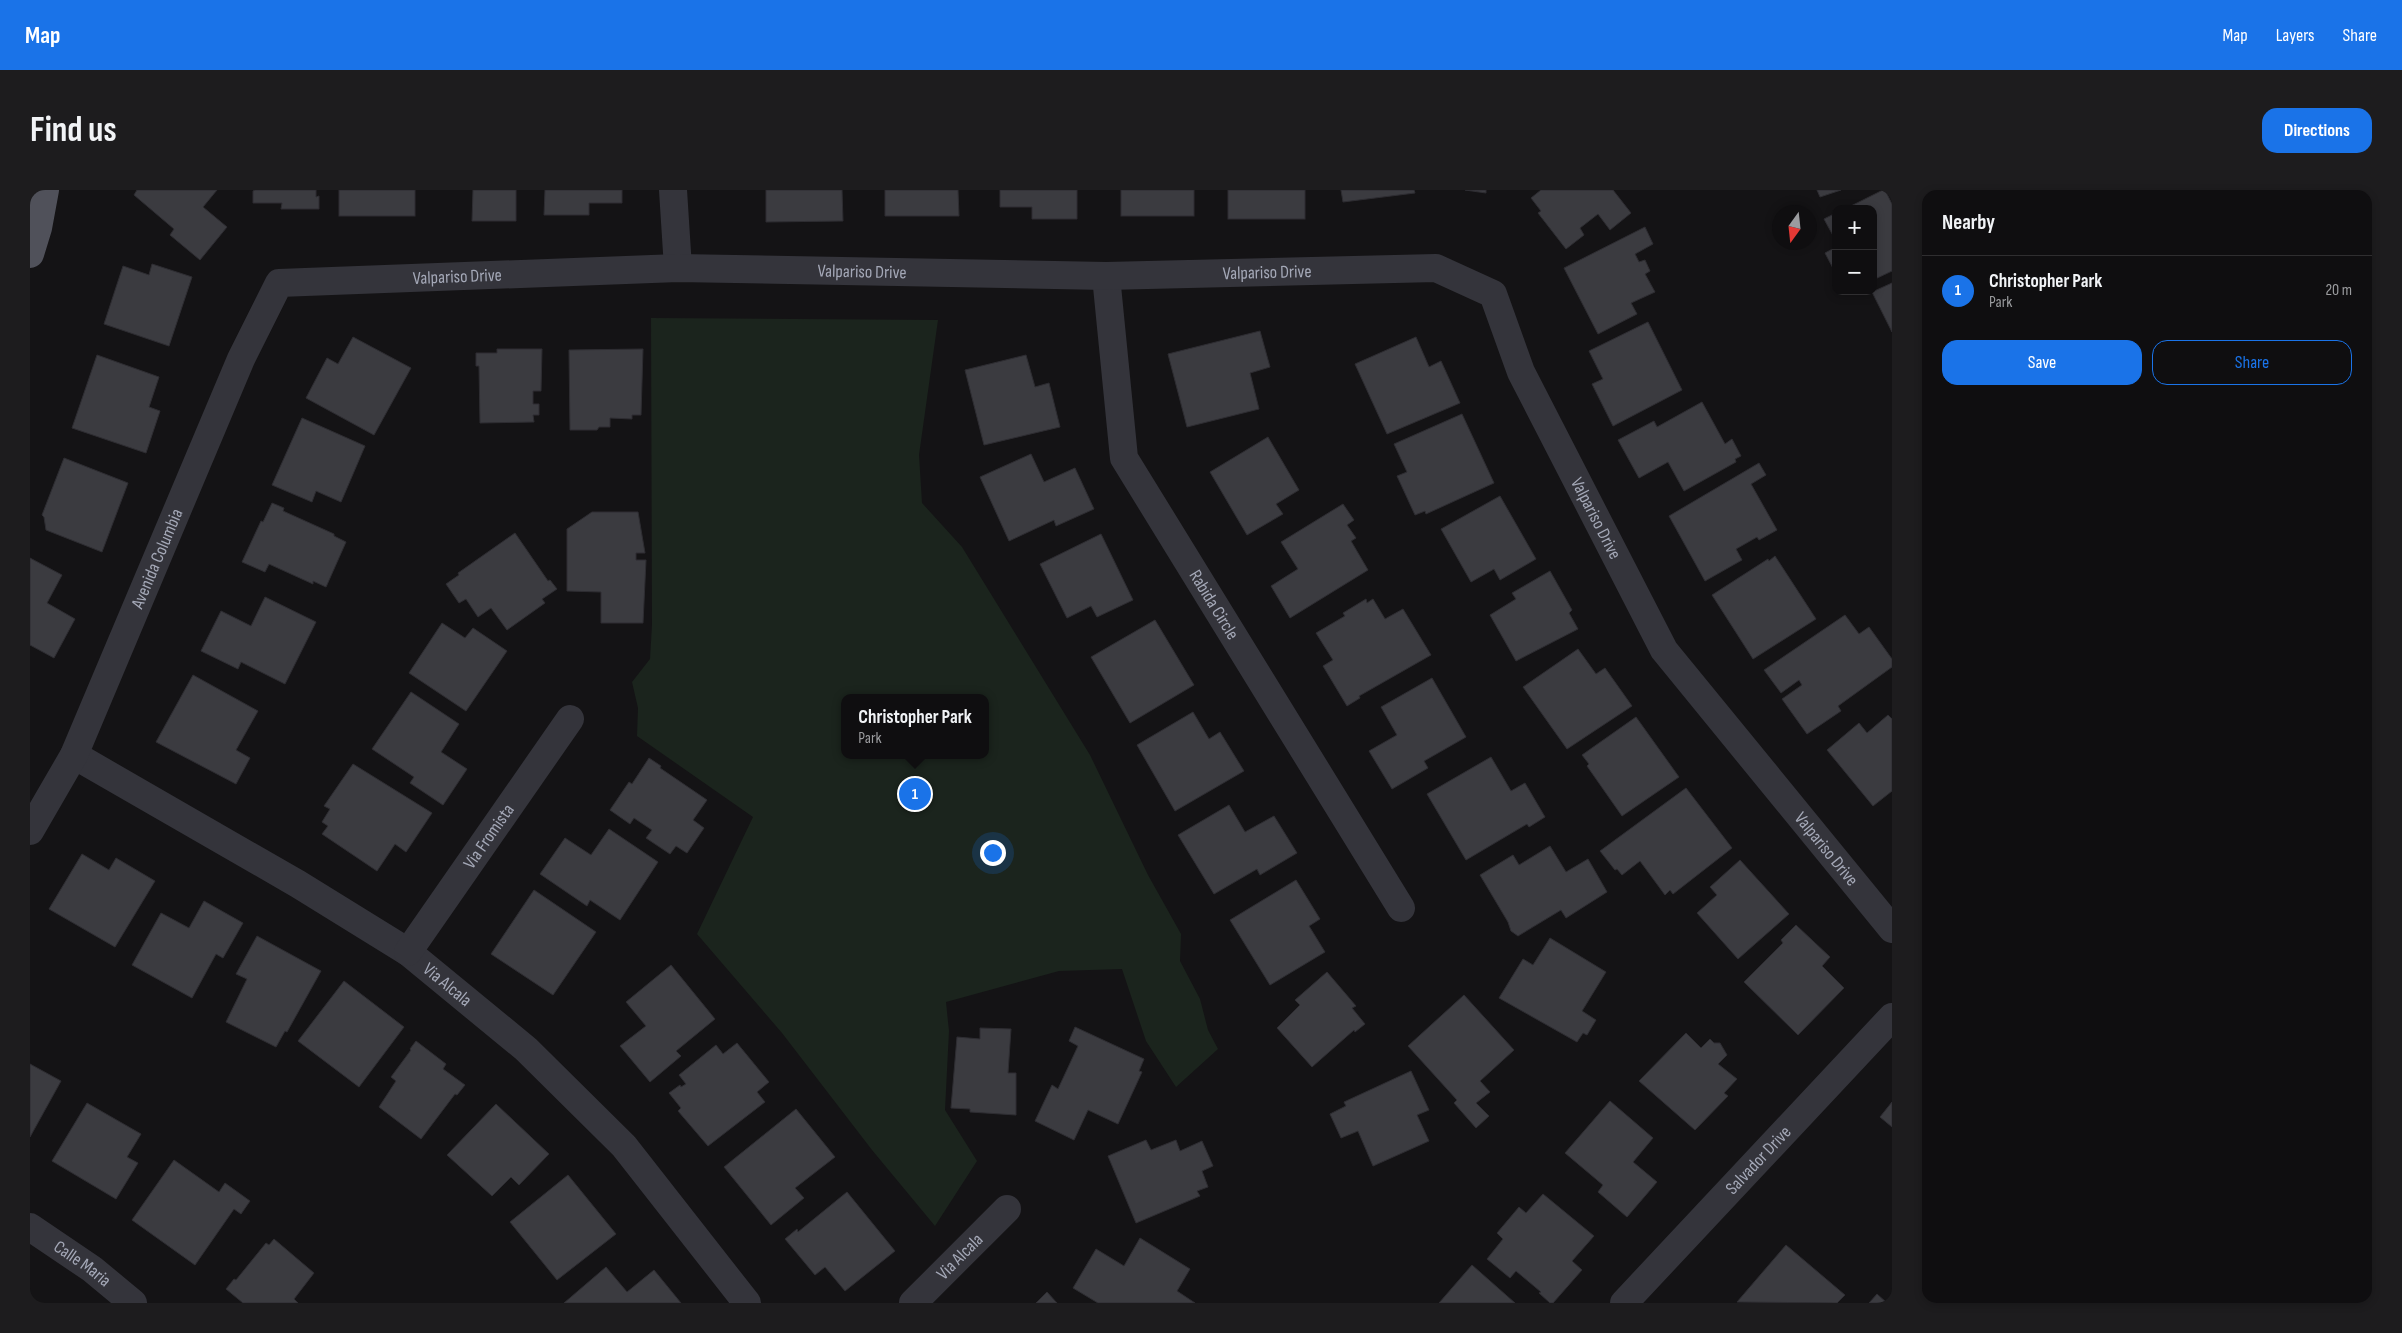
<!DOCTYPE html>
<meta charset="utf-8">
<style>
:root{--surface:#0f0e10;--page:#1d1c1e;--text:#f1f3f6;--muted:#9b9c9f;--line:#2f2e30;--accent:#1a73e8}
body{margin:0;font-family:"Sofia Sans Condensed",sans-serif;background:var(--page);color:var(--text)}
.controls{position:absolute;right:15px;top:15px;display:grid;overflow:hidden;border-radius:10px;box-shadow:0 2px 8px #0003}
.controls button{width:45px;height:45px;display:grid;place-items:center;padding:0;border:0;border-bottom:1px solid var(--line);background:var(--surface);color:var(--text);font:25px sans-serif}
.compass{position:absolute;left:1742px;top:15px;width:45px;height:45px;border-radius:50%;background:var(--surface);box-shadow:0 2px 8px #0003;rotate:195deg}
.you{position:absolute;left:962px;top:662px;width:18px;height:18px;margin:-12px;border:4px solid #fff;border-radius:50%;background:#1a73e8;box-shadow:0 0 0 8px #1a73e833}
.badge{display:grid;place-items:center;width:32px;height:32px;border-radius:50%;background:var(--accent);color:#fff;font-size:16px;font-weight:700}
.pin{position:absolute;translate:-50% -50%;border:2px solid #fff;box-shadow:0 1px 5px #0006}
.popup{position:absolute;left:811px;top:504px;width:148px;height:65px;box-sizing:border-box;display:grid;place-content:center;border-radius:10px;background:var(--surface);filter:drop-shadow(0 1px 4px #0005);font-size:16px;white-space:nowrap;color:var(--muted)}
.popup b{font-size:19px;color:var(--text)}
.popup::after{content:'';position:absolute;left:50%;top:100%;margin-left:-10px;border:10px solid transparent;border-top-color:var(--surface)}
.list{margin:0;padding:0;list-style:none}
h2{display:flex;justify-content:space-between;align-items:center;height:65px;margin:0;padding:0 20px;font-size:21px}
h2 small{font-size:16px;font-weight:400;color:var(--muted)}
.list li{display:grid;grid-template-columns:32px 1fr auto;gap:15px;align-items:center;box-sizing:border-box;height:70px;padding:0 20px;border-top:1px solid var(--line)}
.list b{display:block;font-size:19px;white-space:nowrap}
.list p{margin:0;font-size:16px;white-space:nowrap;color:var(--muted)}
.list em{font-size:16px;font-style:normal;color:var(--muted)}
.actions{display:flex;gap:10px;padding:15px 20px}
.actions a{flex:1;padding:11px 0;border:1px solid var(--accent);border-radius:15px;text-align:center;font-size:18px;color:var(--accent)}
.actions .main{background:var(--accent);color:#fff}
.map{position:relative;flex:none;width:1862px;height:1113px;overflow:hidden;border-radius:15px}
header{display:flex;align-items:center;gap:30px;box-sizing:border-box;height:70px;padding:0 25px;background:var(--accent);color:#fff}
header strong{font-size:24px}
nav{display:flex;gap:28px;margin-inline-start:auto;font-size:18px}
.intro{display:flex;align-items:center;justify-content:space-between;box-sizing:border-box;height:120px;padding:0 30px}
h1{margin:0;font-size:35px}
.button{padding:12px 22px;border-radius:15px;background:var(--accent);color:#fff;font-size:18px;font-weight:700}
main{display:flex;gap:30px;padding:0 30px}
aside{flex:1;background:var(--surface);border-radius:15px;box-shadow:0 2px 8px #0003}
.map>svg:first-child{display:block}
</style>
<header>
<strong>Map</strong>
<nav><a>Map</a><a>Layers</a><a>Share</a></nav>
</header>
<div class="intro"><h1>Find us</h1><a class="button">Directions</a></div>
<main>
<div class="map">
<svg width="1862" height="1113" viewBox="0 0 1862 1113">
<rect width="100%" height="100%" fill="#141315"/>
<path fill="#1b241d" fill-rule="evenodd" d="M 621,128 L 908,130 L 889,265 L 892,313 L 932,357 L 1060,565 L 1118,685 L 1151,744 L 1150,771 L 1170,809 L 1178,840 L 1188,859 L 1146,897 L 1116,851 L 1092,779 L 1029,781 L 916,812 L 919,841 L 915,920 L 947,971 L 905,1036 L 842,960 L 752,843 L 667,744 L 723,627 L 607,546 L 608,518 L 602,492 L 620,469 L 622,435 ZM 815,508 L 955,508 L 955,565 L 815,565 Z"/>
<g fill="#3b3b40" stroke="#2e2d32">
<path d="M 107,0 L 187,0 L 173,17 L 197,37 L 170,70 L 140,45 L 144,39 L 104,5 Z"/>
<path d="M 286,0 L 286,7 L 289,6 L 289,19 L 251,19 L 252,13 L 223,13 L 223,1 L 225,0 Z"/>
<rect x="309" y="0" width="76" height="26"/>
<path d="M 443,0 L 486,0 L 486,31 L 442,31 Z"/>
<path d="M 515,0 L 592,0 L 592,13 L 559,13 L 559,25 L 514,25 Z"/>
<path d="M 736,0 L 812,0 L 813,31 L 736,32 Z"/>
<path d="M 855,0 L 928,0 L 929,26 L 855,26 Z"/>
<path d="M 970,0 L 1047,0 L 1047,29 L 1002,29 L 1002,17 L 970,17 Z"/>
<rect x="1091" y="0" width="73" height="26"/>
<rect x="1198" y="0" width="77" height="29"/>
<path d="M 1311,0 L 1384,0 L 1385,3 L 1313,12 Z"/>
<path d="M 1435,0 L 1456,0 L 1456,3 Z"/>
<path d="M 1511,0 L 1583,0 L 1601,23 L 1580,40 L 1568,24 L 1550,38 L 1554,45 L 1536,59 L 1508,23 L 1511,21 L 1501,8 Z"/>
<path d="M 1787,0 L 1811,0 L 1790,7 Z"/>
<path d="M 1853,0 L 1855,0 L 1862,14 L 1862,81 L 1843,90 L 1843,19 L 1815,19 Z"/>
<path d="M 1806,23 L 1806,51 L 1794,29 Z"/>
<path d="M 1615,37 L 1623,54 L 1605,64 L 1609,72 L 1615,70 L 1620,81 L 1615,84 L 1625,102 L 1601,113 L 1607,124 L 1568,144 L 1534,78 Z"/>
<path d="M 1806,57 L 1806,84 L 1795,63 Z"/>
<path d="M 122,74 L 162,87 L 139,156 L 74,134 L 93,76 L 119,85 Z"/>
<path d="M 1862,93 L 1862,142 L 1842,102 Z"/>
<path d="M 1618,132 L 1652,200 L 1583,236 L 1562,194 L 1573,189 L 1559,161 Z"/>
<path d="M 1230,141 L 1240,177 L 1220,183 L 1229,219 L 1157,237 L 1138,164 Z"/>
<path d="M 323,147 L 381,178 L 344,245 L 276,208 L 297,168 L 308,174 Z"/>
<path d="M 1386,147 L 1399,177 L 1411,171 L 1430,213 L 1357,244 L 1325,174 Z"/>
<path d="M 467,159 L 512,159 L 511,201 L 503,201 L 503,214 L 509,214 L 509,225 L 503,225 L 504,232 L 450,233 L 449,176 L 446,176 L 446,163 L 467,163 Z"/>
<path d="M 613,159 L 611,225 L 602,225 L 602,229 L 580,228 L 580,237 L 569,237 L 567,240 L 540,240 L 539,160 Z"/>
<path d="M 67,165 L 129,187 L 119,217 L 130,221 L 116,263 L 42,238 Z"/>
<path d="M 996,165 L 1005,197 L 1019,193 L 1030,237 L 954,255 L 935,180 Z"/>
<path d="M 1672,212 L 1695,254 L 1702,249 L 1711,266 L 1705,269 L 1706,272 L 1654,301 L 1638,272 L 1609,288 L 1588,250 L 1624,231 L 1627,237 Z"/>
<path d="M 1432,224 L 1464,293 L 1396,324 L 1395,321 L 1385,325 L 1367,286 L 1377,282 L 1364,254 Z"/>
<path d="M 272,228 L 335,256 L 311,312 L 286,301 L 282,312 L 242,295 Z"/>
<path d="M 1238,247 L 1269,300 L 1246,314 L 1253,324 L 1217,345 L 1180,282 Z"/>
<path d="M 1001,264 L 1014,292 L 1045,278 L 1064,319 L 1026,336 L 1024,330 L 979,351 L 950,287 Z"/>
<path d="M 34,268 L 98,293 L 72,362 L 16,340 L 14,327 L 12,325 Z"/>
<path d="M 1729,273 L 1736,285 L 1721,294 L 1747,340 L 1729,350 L 1727,347 L 1706,359 L 1712,370 L 1675,391 L 1639,326 Z"/>
<path d="M 1470,306 L 1506,369 L 1470,390 L 1464,379 L 1441,392 L 1411,339 Z"/>
<path d="M 242,313 L 254,318 L 253,321 L 304,344 L 304,346 L 316,352 L 296,397 L 283,391 L 283,394 L 239,374 L 235,382 L 212,372 L 231,331 L 233,332 Z"/>
<path d="M 1313,314 L 1324,330 L 1317,335 L 1326,348 L 1321,351 L 1338,380 L 1260,428 L 1241,396 L 1268,379 L 1251,352 Z"/>
<path d="M 562,322 L 608,322 L 615,363 L 606,363 L 606,370 L 616,370 L 613,433 L 571,433 L 571,402 L 537,401 L 537,339 Z"/>
<path d="M 485,343 L 518,391 L 520,390 L 527,399 L 512,409 L 515,413 L 477,440 L 461,418 L 448,427 L 436,409 L 429,413 L 416,394 L 429,385 L 428,383 Z"/>
<path d="M 1071,344 L 1103,410 L 1067,427 L 1061,416 L 1037,428 L 1010,374 Z"/>
<path d="M 1745,366 L 1786,429 L 1723,469 L 1682,405 L 1738,369 L 1739,371 Z"/>
<path d="M 0,368 L 32,385 L 17,413 L 45,429 L 24,468 L 0,455 Z"/>
<path d="M 1520,381 L 1542,420 L 1539,423 L 1548,439 L 1486,471 L 1460,425 L 1486,409 L 1482,403 Z"/>
<path d="M 235,407 L 286,432 L 255,494 L 211,472 L 208,479 L 171,461 L 191,421 L 221,436 Z"/>
<path d="M 1336,409 L 1337,413 L 1343,409 L 1355,429 L 1373,419 L 1401,465 L 1329,506 L 1330,508 L 1317,516 L 1293,476 L 1303,470 L 1286,443 L 1315,426 L 1313,423 Z"/>
<path d="M 1815,425 L 1829,444 L 1839,437 L 1862,469 L 1862,477 L 1808,516 L 1811,521 L 1777,544 L 1752,509 L 1772,495 L 1769,490 L 1751,503 L 1734,480 Z"/>
<path d="M 1125,430 L 1164,495 L 1100,533 L 1061,467 Z"/>
<path d="M 412,433 L 435,448 L 443,438 L 477,461 L 436,521 L 379,483 Z"/>
<path d="M 1548,459 L 1566,484 L 1575,478 L 1602,516 L 1537,559 L 1493,497 Z"/>
<path d="M 163,485 L 228,521 L 206,560 L 220,568 L 206,594 L 126,552 Z"/>
<path d="M 1402,488 L 1436,547 L 1394,571 L 1398,578 L 1362,599 L 1339,561 L 1367,545 L 1351,517 Z"/>
<path d="M 381,502 L 429,534 L 411,562 L 437,579 L 413,615 L 380,593 L 384,587 L 342,559 Z"/>
<path d="M 1163,522 L 1179,549 L 1190,542 L 1214,581 L 1145,621 L 1107,555 Z"/>
<path d="M 1858,525 L 1862,529 L 1862,601 L 1843,616 L 1797,560 L 1829,533 L 1837,543 Z"/>
<path d="M 1606,527 L 1649,587 L 1592,626 L 1557,576 L 1559,574 L 1552,565 Z"/>
<path d="M 1461,567 L 1481,601 L 1495,593 L 1515,627 L 1499,637 L 1497,634 L 1436,670 L 1397,604 Z"/>
<path d="M 619,568 L 631,576 L 630,578 L 677,610 L 663,630 L 674,638 L 657,663 L 646,656 L 640,664 L 616,648 L 622,640 L 604,628 L 600,634 L 580,620 L 599,592 L 602,594 Z"/>
<path d="M 323,574 L 402,623 L 376,662 L 365,654 L 347,681 L 292,644 L 298,636 L 292,632 L 300,619 L 294,616 Z"/>
<path d="M 1656,598 L 1702,658 L 1643,704 L 1640,700 L 1635,705 L 1610,671 L 1592,685 L 1587,679 L 1585,680 L 1570,661 Z"/>
<path d="M 1199,615 L 1215,642 L 1244,626 L 1267,663 L 1230,685 L 1227,679 L 1184,704 L 1148,645 Z"/>
<path d="M 579,639 L 628,672 L 590,730 L 560,710 L 557,716 L 510,684 L 535,648 L 561,665 Z"/>
<path d="M 1520,656 L 1536,682 L 1558,669 L 1577,702 L 1536,728 L 1531,720 L 1488,746 L 1481,741 L 1478,732 L 1450,685 L 1483,665 L 1489,675 Z"/>
<path d="M 52,664 L 79,680 L 86,668 L 125,691 L 85,757 L 19,719 Z"/>
<path d="M 1710,670 L 1759,724 L 1708,769 L 1667,723 L 1687,705 L 1680,697 Z"/>
<path d="M 1266,690 L 1290,729 L 1279,736 L 1295,762 L 1240,795 L 1200,730 Z"/>
<path d="M 504,700 L 566,742 L 523,805 L 461,764 Z"/>
<path d="M 174,711 L 213,733 L 193,768 L 186,764 L 162,808 L 102,775 L 131,723 L 159,738 Z"/>
<path d="M 1766,735 L 1800,767 L 1792,776 L 1814,798 L 1768,845 L 1714,792 L 1753,753 L 1751,750 Z"/>
<path d="M 227,746 L 291,781 L 257,842 L 255,841 L 246,857 L 196,832 L 217,789 L 206,784 Z"/>
<path d="M 1520,748 L 1576,782 L 1552,821 L 1566,830 L 1557,845 L 1553,843 L 1547,852 L 1469,808 L 1493,769 L 1503,775 Z"/>
<path d="M 641,775 L 685,829 L 646,861 L 651,866 L 620,892 L 590,856 L 616,836 L 596,812 Z"/>
<path d="M 1297,782 L 1326,816 L 1322,818 L 1335,834 L 1325,842 L 1324,840 L 1282,877 L 1247,838 L 1270,815 L 1265,810 Z"/>
<path d="M 314,791 L 374,837 L 329,897 L 268,851 Z"/>
<path d="M 1434,805 L 1484,860 L 1450,891 L 1460,902 L 1446,913 L 1459,926 L 1446,938 L 1424,913 L 1427,910 L 1378,856 Z"/>
<path d="M 1045,837 L 1114,869 L 1109,881 L 1112,882 L 1088,934 L 1058,920 L 1044,950 L 1005,931 L 1022,895 L 1028,899 L 1048,856 L 1039,851 Z"/>
<path d="M 950,838 L 981,839 L 978,883 L 986,883 L 986,925 L 940,922 L 940,919 L 921,918 L 927,847 L 950,849 Z"/>
<path d="M 1656,843 L 1671,858 L 1680,849 L 1684,853 L 1690,853 L 1697,865 L 1688,874 L 1707,889 L 1694,903 L 1698,906 L 1665,940 L 1609,891 Z"/>
<path d="M 386,851 L 416,874 L 413,879 L 435,895 L 427,905 L 425,904 L 391,949 L 349,917 L 366,891 L 361,887 L 381,860 L 380,859 Z"/>
<path d="M 707,853 L 739,892 L 727,902 L 735,912 L 678,956 L 648,921 L 651,918 L 639,903 L 650,895 L 651,897 L 656,894 L 649,885 L 686,855 L 693,864 Z"/>
<path d="M 0,874 L 31,891 L 0,947 Z"/>
<path d="M 1381,881 L 1399,920 L 1387,925 L 1399,951 L 1343,976 L 1328,941 L 1311,948 L 1300,924 L 1316,916 L 1314,912 Z"/>
<path d="M 1580,911 L 1623,948 L 1603,972 L 1627,992 L 1597,1027 L 1568,1002 L 1573,995 L 1535,963 Z"/>
<path d="M 1862,912 L 1862,937 L 1850,927 Z"/>
<path d="M 57,913 L 111,944 L 97,967 L 108,973 L 86,1009 L 22,971 Z"/>
<path d="M 466,914 L 519,964 L 489,995 L 481,987 L 462,1006 L 417,965 Z"/>
<path d="M 766,919 L 805,967 L 765,998 L 774,1008 L 741,1035 L 694,977 Z"/>
<path d="M 1116,950 L 1121,960 L 1146,950 L 1150,961 L 1172,951 L 1183,976 L 1172,981 L 1178,997 L 1167,1001 L 1170,1006 L 1106,1033 L 1078,966 Z"/>
<path d="M 144,970 L 189,1002 L 195,993 L 220,1011 L 211,1024 L 204,1019 L 165,1075 L 102,1030 Z"/>
<path d="M 538,985 L 586,1044 L 527,1090 L 480,1032 Z"/>
<path d="M 817,1002 L 865,1061 L 815,1101 L 795,1077 L 785,1085 L 755,1049 L 767,1039 L 768,1042 Z"/>
<path d="M 1513,1004 L 1564,1046 L 1542,1071 L 1552,1080 L 1523,1113 L 1520,1113 L 1509,1103 L 1511,1102 L 1486,1081 L 1480,1088 L 1457,1069 L 1473,1049 L 1467,1043 L 1489,1017 L 1496,1023 Z"/>
<path d="M 1110,1048 L 1160,1079 L 1147,1101 L 1165,1113 L 1068,1113 L 1043,1098 L 1066,1059 L 1094,1076 Z"/>
<path d="M 244,1049 L 284,1083 L 264,1109 L 268,1113 L 213,1113 L 196,1099 L 204,1089 L 206,1090 L 236,1053 L 239,1055 Z"/>
<path d="M 1756,1055 L 1815,1105 L 1807,1113 L 1707,1112 Z"/>
<path d="M 1442,1075 L 1485,1113 L 1409,1113 Z"/>
<path d="M 576,1077 L 597,1102 L 624,1080 L 651,1113 L 534,1113 Z"/>
<path d="M 1017,1102 L 1027,1113 L 1006,1113 Z"/>
<path d="M 1847,1104 L 1857,1113 L 1839,1113 Z"/>
</g>
<g fill="none" stroke-linecap="round" stroke-linejoin="round">
<g stroke="#34343b" stroke-width="28">
<path d="M 643,0 L 648,78"/>
<path id="s1" d="M 1076,86 L 1094,268 L 1371,718"/>
<path id="s2" d="M 44,565 L 268,694 L 378,762 L 496,859 L 594,956 L 717,1113"/>
<path id="s3" d="M 0,641 L 44,565 L 211,169 L 249,93 L 648,78 L 1076,86 L 1406,78 L 1463,104 L 1491,182 L 1634,460 L 1862,739"/>
<path id="s4" d="M 378,762 L 540,529"/>
<path id="s5" d="M 0,1037 L 62,1079 L 103,1113"/>
<path id="s6" d="M 883,1113 L 977,1019"/>
<path id="s7" d="M 1594,1113 L 1862,827"/>
</g>
<path stroke="#50515a" stroke-width="28" d="M 0,64 L 8,38 L 15,0"/>
</g>
<g text-anchor="middle" stroke-width="4" stroke-linejoin="round" paint-order="stroke">
<g font-size="18" fill="#a4a8b7" stroke="#0f0e10">
<text dy="6" stroke="none"><textPath href="#s3" startOffset="1186">Valpariso Drive</textPath></text>
<text dy="6" stroke="none"><textPath href="#s3" startOffset="1591">Valpariso Drive</textPath></text>
<text dy="6" stroke="none"><textPath href="#s3" startOffset="781">Valpariso Drive</textPath></text>
<text dy="6" stroke="none"><textPath href="#s3" startOffset="2070">Valpariso Drive</textPath></text>
<text dy="6" stroke="none"><textPath href="#s3" startOffset="301">Avenida Columbia</textPath></text>
<text dy="6" stroke="none"><textPath href="#s1" startOffset="355">Rabida Circle</textPath></text>
<text dy="6" stroke="none"><textPath href="#s4" startOffset="141">Via Fromista</textPath></text>
<text dy="6" stroke="none"><textPath href="#s3" startOffset="2475">Valpariso Drive</textPath></text>
<text dy="6" stroke="none"><textPath href="#s2" startOffset="439">Via Alcala</textPath></text>
<text dy="6" stroke="none"><textPath href="#s7" startOffset="196">Salvador Drive</textPath></text>
<text dy="6" stroke="none"><textPath href="#s6" startOffset="66">Via Alcala</textPath></text>
<text dy="6" stroke="none"><textPath href="#s5" startOffset="64">Calle Maria</textPath></text>
</g>
</g>
</svg>
<div class="controls">
<button>+</button>
<button>−</button>
</div>
<svg class="compass" viewBox="-18 -18 36 36"><path d="M0-13l5 13h-10z" fill="#e53935"/><path d="M0 13l5-13h-10z" fill="#9b9c9f"/></svg>
<div class="you"></div>
<div class="pin badge" style="left:885px;top:604px">1</div>
<div class="popup"><b>Christopher Park</b>Park</div>
</div>
<aside>
<h2>Nearby<small></small></h2>
<ul class="list">
<li><span class="badge">1</span><div><b>Christopher Park</b><p>Park</p></div><em>20 m</em></li>
</ul>
<div class="actions"><a class="main">Save</a><a>Share</a></div>
</aside>
</main>
